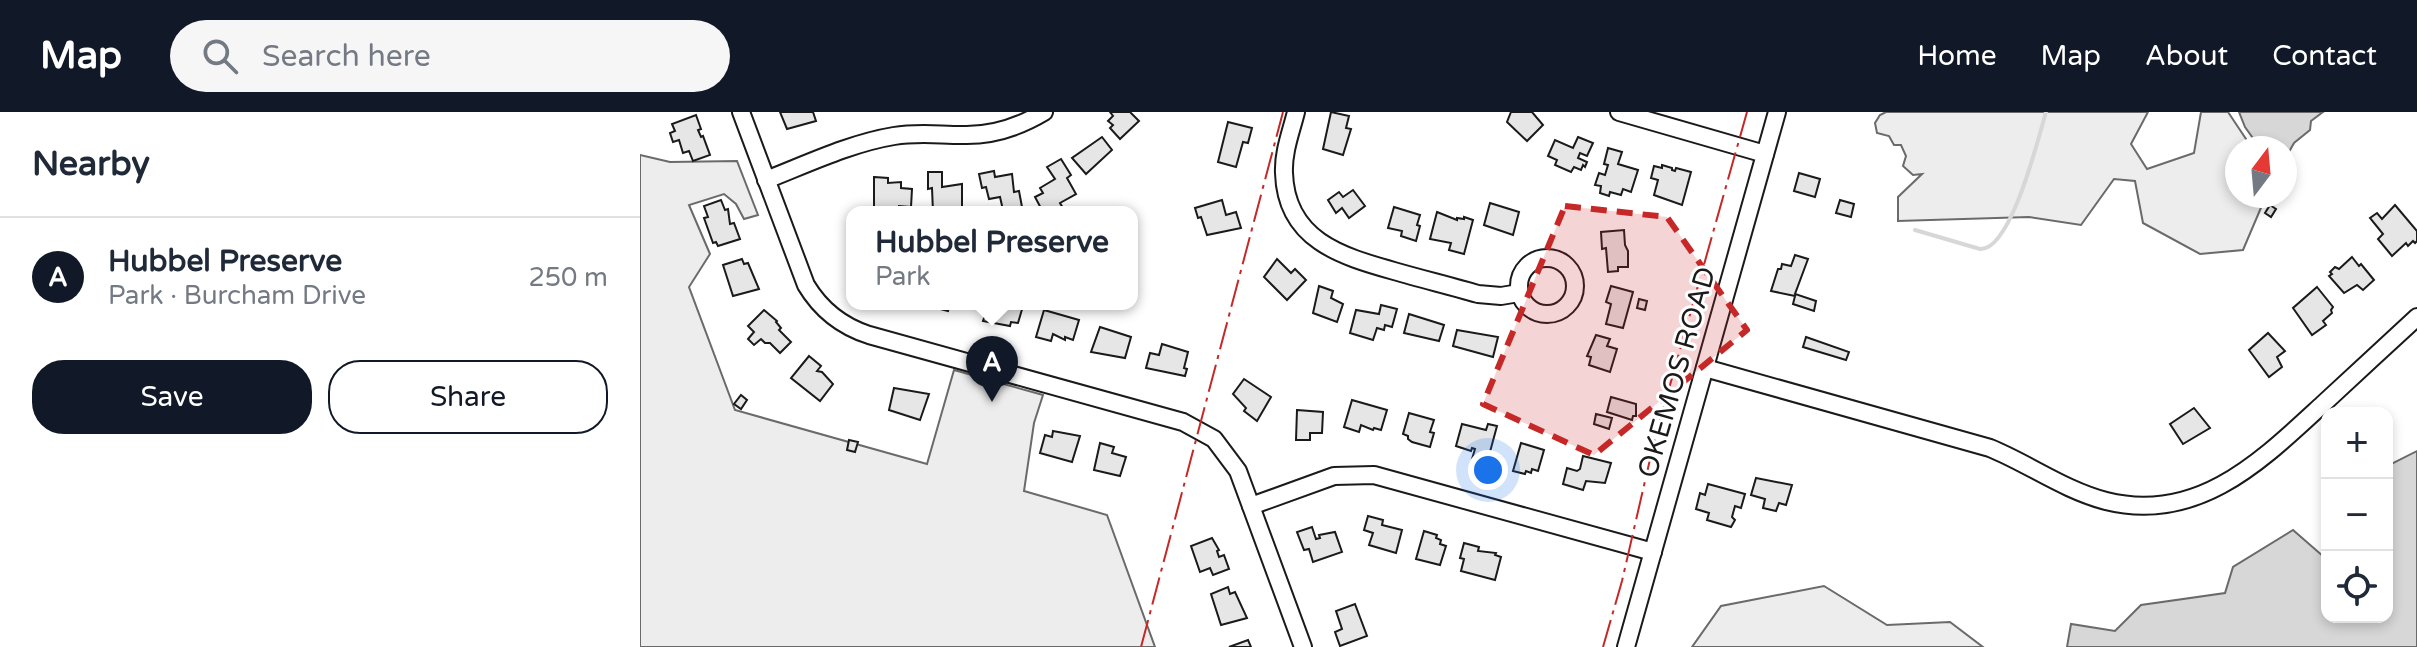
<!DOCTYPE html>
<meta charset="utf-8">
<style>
:root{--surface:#fff;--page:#f6f6f7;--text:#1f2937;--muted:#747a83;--line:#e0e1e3;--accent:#111827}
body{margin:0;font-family:"Varela Round",sans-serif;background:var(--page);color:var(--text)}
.controls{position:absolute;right:24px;bottom:24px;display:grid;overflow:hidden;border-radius:16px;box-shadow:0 4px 12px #0003}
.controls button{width:72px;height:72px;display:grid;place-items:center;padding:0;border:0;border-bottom:2px solid var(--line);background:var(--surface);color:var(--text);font:40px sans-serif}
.compass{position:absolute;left:1585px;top:24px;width:72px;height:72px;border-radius:50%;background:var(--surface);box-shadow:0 4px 12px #0003;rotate:16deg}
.you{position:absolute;left:848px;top:358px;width:28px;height:28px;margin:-20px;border:6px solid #fff;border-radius:50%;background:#1a73e8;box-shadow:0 0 0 12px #1a73e833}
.badge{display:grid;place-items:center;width:52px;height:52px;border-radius:50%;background:var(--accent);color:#fff;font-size:26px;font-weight:700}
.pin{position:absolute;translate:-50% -66px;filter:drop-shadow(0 2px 4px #0008)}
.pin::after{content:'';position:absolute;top:42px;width:28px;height:24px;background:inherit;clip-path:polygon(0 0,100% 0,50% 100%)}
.popup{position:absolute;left:206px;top:94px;width:292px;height:104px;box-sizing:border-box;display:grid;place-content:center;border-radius:16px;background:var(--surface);filter:drop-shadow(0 2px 6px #0005);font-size:26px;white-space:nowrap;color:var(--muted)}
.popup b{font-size:30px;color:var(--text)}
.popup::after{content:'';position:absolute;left:50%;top:100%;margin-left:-16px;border:16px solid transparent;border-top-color:var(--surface)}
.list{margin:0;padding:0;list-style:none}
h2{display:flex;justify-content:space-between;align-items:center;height:104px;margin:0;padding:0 32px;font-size:34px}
h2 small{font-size:26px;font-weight:400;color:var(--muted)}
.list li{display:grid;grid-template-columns:52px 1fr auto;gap:24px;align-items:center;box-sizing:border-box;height:120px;padding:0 32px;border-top:2px solid var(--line)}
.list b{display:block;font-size:30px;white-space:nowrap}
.list p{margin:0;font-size:26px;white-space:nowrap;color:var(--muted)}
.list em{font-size:26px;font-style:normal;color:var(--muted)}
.actions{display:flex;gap:16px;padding:24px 32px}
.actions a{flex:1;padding:18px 0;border:2px solid var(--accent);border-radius:32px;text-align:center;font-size:28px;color:var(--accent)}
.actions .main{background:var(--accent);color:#fff}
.icon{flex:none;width:44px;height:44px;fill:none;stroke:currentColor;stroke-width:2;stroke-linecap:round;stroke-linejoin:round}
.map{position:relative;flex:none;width:1777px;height:535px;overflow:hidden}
header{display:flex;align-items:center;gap:48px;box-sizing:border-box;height:112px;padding:0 40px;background:var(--accent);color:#fff}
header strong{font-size:38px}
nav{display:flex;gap:44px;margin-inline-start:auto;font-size:28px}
.search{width:560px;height:72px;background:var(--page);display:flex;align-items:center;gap:20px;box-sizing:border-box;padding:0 28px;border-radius:44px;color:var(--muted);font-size:30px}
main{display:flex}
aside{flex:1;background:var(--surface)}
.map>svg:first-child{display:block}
</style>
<header>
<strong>Map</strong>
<div class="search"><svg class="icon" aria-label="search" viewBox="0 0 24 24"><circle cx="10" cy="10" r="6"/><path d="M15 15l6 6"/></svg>Search here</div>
<nav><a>Home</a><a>Map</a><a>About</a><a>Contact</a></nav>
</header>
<main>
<aside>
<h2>Nearby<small></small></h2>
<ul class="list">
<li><span class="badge">A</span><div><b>Hubbel Preserve</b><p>Park · Burcham Drive</p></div><em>250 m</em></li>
</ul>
<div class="actions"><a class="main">Save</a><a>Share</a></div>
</aside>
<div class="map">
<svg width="1777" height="535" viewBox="0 0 1777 535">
<rect width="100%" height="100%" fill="#fff"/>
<g fill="#ededed" stroke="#6a6a6a" stroke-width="2">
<path d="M 1246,0 L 1508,0 L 1491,32 L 1507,57 L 1554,41 L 1561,0 L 1588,0 L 1612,36 L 1597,36 L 1597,84 L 1626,84 L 1603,138 L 1560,142 L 1503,111 L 1495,69 L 1474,67 L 1441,113 L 1389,105 L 1258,109 L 1258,85 L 1282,62 L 1273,63 L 1263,54 L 1266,44 L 1261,33 L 1254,33 L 1249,24 L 1237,21 L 1235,11 L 1240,3 Z"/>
<path d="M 0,43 L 30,50 L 97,49 L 118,103 L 104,107 L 96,92 L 84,82 L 49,93 L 70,142 L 49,175 L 95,298 L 287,352 L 314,258 L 403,283 L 394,311 L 384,379 L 467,403 L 515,535 L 0,535 Z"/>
<path d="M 1184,474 L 1247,513 L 1310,510 L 1343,535 L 1052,535 L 1081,494 Z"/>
</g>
<g fill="#d7d7d7" stroke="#6a6a6a" stroke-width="2">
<path d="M 1599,0 L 1683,0 L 1671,9 L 1670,18 L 1654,31 L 1645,47 L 1645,36 L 1620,36 L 1605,15 Z"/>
<path d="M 1777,339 L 1777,535 L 1427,535 L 1431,512 L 1475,519 L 1501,493 L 1585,481 L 1593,455 L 1653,418 L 1684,445 L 1687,440 L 1687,505 L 1747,505 L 1747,354 Z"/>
</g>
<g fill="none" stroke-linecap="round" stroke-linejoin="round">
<path stroke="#d7d7d7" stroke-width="4" d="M 1275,118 L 1340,137 C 1371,139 1398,27 1406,0"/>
</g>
<g fill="#e6e6e6" stroke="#1a1a1a" stroke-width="2">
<path d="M 140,0 L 173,0 L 176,9 L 147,17 Z"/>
<path d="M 470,0 L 490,0 L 499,9 L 480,27 L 470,16 L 473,13 L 468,9 L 473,4 Z"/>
<path d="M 691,0 L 709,4 L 706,16 L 711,17 L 703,43 L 683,37 Z"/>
<path d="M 871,0 L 892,0 L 903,13 L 887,29 L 867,10 Z"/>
<path d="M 56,3 L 61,17 L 58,18 L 61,25 L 63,24 L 70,43 L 53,49 L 49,39 L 43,41 L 39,28 L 33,30 L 30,21 L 35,19 L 32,12 Z"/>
<path d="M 588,10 L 612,16 L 608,31 L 603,30 L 596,55 L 578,50 Z"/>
<path d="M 462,25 L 472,38 L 446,62 L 432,46 Z"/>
<path d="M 938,25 L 953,31 L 947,44 L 940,41 L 938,46 L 947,50 L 945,55 L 943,53 L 941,58 L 934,55 L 931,60 L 915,53 L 917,48 L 908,44 L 915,28 L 933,36 Z"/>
<path d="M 968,36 L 982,40 L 978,52 L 998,58 L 991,80 L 983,77 L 981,83 L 970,80 L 969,84 L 960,81 L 961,74 L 955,73 L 959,61 L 965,63 L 968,53 L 964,52 Z"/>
<path d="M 421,47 L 431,63 L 427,66 L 436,82 L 420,91 L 423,96 L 417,100 L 403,100 L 395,85 L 403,81 L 400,76 L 415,67 L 407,55 Z"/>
<path d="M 1022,53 L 1032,56 L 1032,58 L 1035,59 L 1036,56 L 1051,60 L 1042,93 L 1014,83 L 1018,68 L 1011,66 L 1014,54 L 1022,56 Z"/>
<path d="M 354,59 L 355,65 L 372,62 L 374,80 L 379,79 L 382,95 L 363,98 L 360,85 L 349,87 L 346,75 L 342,76 L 339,62 Z"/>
<path d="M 288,60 L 302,60 L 302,75 L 322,72 L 322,99 L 321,96 L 314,96 L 314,100 L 293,100 L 292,76 L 288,77 Z"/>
<path d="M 1159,61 L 1180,67 L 1175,85 L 1154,79 Z"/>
<path d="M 234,65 L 248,66 L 248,71 L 261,70 L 261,76 L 272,77 L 271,95 L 259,94 L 259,98 L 242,97 L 242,100 L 234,100 Z"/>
<path d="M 713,78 L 725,94 L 709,106 L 702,96 L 696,101 L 688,88 L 699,80 L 703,85 Z"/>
<path d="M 81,88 L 85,98 L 88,97 L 90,112 L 94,111 L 100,127 L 78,134 L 76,130 L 73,131 L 64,106 L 68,105 L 64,94 Z"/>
<path d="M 582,88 L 586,103 L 596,100 L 601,116 L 567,123 L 561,105 L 558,106 L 555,96 Z"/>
<path d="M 1200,88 L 1214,92 L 1211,105 L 1196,101 Z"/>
<path d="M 850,91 L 879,100 L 873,123 L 844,113 Z"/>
<path d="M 1630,93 L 1636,97 L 1631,105 L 1625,101 Z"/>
<path d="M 1755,93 L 1777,119 L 1777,129 L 1775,131 L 1773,129 L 1768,134 L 1766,131 L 1752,144 L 1738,127 L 1743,122 L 1730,106 L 1737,101 L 1742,107 Z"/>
<path d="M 754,95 L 780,103 L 777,113 L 780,114 L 776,129 L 761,124 L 762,119 L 748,116 Z"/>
<path d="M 797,100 L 817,108 L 817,106 L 824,107 L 824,105 L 833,108 L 824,142 L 809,138 L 811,131 L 790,127 Z"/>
<path d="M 984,118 L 985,133 L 988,139 L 988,155 L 978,155 L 978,159 L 968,160 L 966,136 L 962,137 L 961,120 Z"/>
<path d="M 1155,143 L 1168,147 L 1155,182 L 1176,189 L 1174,199 L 1153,192 L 1155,184 L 1131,179 L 1138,157 L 1141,157 L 1142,152 L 1151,154 Z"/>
<path d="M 1712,145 L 1719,154 L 1721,152 L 1734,168 L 1723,178 L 1717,173 L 1704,181 L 1689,164 L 1692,162 L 1690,160 L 1695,155 L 1699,157 Z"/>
<path d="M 102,147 L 104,152 L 108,151 L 119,177 L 93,184 L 83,153 Z"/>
<path d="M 637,147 L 651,161 L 655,157 L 666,168 L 647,188 L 624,165 Z"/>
<path d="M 679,174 L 693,179 L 691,186 L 703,192 L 697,210 L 673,201 Z"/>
<path d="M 971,174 L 993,180 L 983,216 L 966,212 L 971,192 L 966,190 Z"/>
<path d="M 1677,175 L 1693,195 L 1691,198 L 1692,201 L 1683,209 L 1686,213 L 1672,223 L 1653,196 Z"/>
<path d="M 999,187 L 1007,189 L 1005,198 L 997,196 Z"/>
<path d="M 310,192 L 308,199 L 285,193 L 285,192 Z"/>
<path d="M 349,192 L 383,194 L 378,211 L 371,210 L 370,214 L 343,209 Z"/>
<path d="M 741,193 L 757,197 L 752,215 L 745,213 L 744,218 L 737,216 L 733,228 L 710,221 L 716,198 L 739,202 Z"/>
<path d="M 124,198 L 137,209 L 136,210 L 141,216 L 139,218 L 151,230 L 140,241 L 130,231 L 125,231 L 121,227 L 114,233 L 108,227 L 114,220 L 108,214 Z"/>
<path d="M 404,198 L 439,208 L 433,228 L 425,225 L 425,228 L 413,222 L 411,229 L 396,225 Z"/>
<path d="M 769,202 L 804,213 L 799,229 L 764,221 Z"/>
<path d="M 460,215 L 491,225 L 485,246 L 451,240 Z"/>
<path d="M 817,218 L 858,225 L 853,245 L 813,234 Z"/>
<path d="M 1628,221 L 1645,239 L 1637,245 L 1642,255 L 1629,265 L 1609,238 Z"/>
<path d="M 956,223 L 970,227 L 967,234 L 977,237 L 970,260 L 949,253 L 951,245 L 947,244 Z"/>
<path d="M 1166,225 L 1209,240 L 1206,248 L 1163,235 Z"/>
<path d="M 522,232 L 548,240 L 544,256 L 547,257 L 545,264 L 506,256 L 510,241 L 519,243 Z"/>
<path d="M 169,244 L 181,254 L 177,259 L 182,260 L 193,272 L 180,289 L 151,266 Z"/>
<path d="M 604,267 L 631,285 L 617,309 L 604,299 L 606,296 L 593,282 Z"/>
<path d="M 254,276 L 289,282 L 280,308 L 249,298 Z"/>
<path d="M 101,283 L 107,288 L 101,297 L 94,292 Z"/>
<path d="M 971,285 L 996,292 L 996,304 L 993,304 L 992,308 L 967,300 Z"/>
<path d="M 712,288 L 747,298 L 741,318 L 734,316 L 733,318 L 721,313 L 719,320 L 704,315 Z"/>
<path d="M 1554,296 L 1570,316 L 1543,332 L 1530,312 Z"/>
<path d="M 657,298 L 683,300 L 682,321 L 670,321 L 670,328 L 656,328 Z"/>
<path d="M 769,301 L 794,308 L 790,320 L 794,321 L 790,335 L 772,330 L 768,327 L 768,324 L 763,322 Z"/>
<path d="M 956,302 L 972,306 L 969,317 L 954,312 Z"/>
<path d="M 822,312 L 846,318 L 848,312 L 857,314 L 847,351 L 832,347 L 835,337 L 832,336 L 831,339 L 816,334 Z"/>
<path d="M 413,319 L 440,324 L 432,350 L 400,341 L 405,323 L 412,325 Z"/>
<path d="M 209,328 L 218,330 L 215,340 L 207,338 Z"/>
<path d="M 460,331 L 474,335 L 472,341 L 486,345 L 480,364 L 454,358 Z"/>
<path d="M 881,331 L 904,338 L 898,359 L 892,357 L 891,361 L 886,359 L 885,362 L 873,359 Z"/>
<path d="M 943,344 L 971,351 L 965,371 L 946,369 L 943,378 L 923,372 L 927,356 L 937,359 L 940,357 Z"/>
<path d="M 1116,366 L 1152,373 L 1146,393 L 1139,391 L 1136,399 L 1123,396 L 1125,387 L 1111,383 Z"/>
<path d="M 1068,372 L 1105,382 L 1101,396 L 1095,394 L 1092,405 L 1095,408 L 1091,415 L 1067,408 L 1069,401 L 1056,397 L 1060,381 L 1065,383 Z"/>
<path d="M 728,404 L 743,408 L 742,413 L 762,418 L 756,441 L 729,433 L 733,421 L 724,418 Z"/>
<path d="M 672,415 L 676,427 L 680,426 L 679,423 L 695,420 L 702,440 L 673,450 L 669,437 L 664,438 L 657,420 Z"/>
<path d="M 784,419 L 797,423 L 796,426 L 801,428 L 800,432 L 806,434 L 800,453 L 776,447 Z"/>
<path d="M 572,426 L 579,438 L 577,439 L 579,445 L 584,443 L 589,457 L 573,463 L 570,456 L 560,460 L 551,434 Z"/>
<path d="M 824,431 L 839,435 L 838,439 L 856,441 L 855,443 L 861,445 L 855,468 L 821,459 L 824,447 L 820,446 Z"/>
<path d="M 588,475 L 590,482 L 595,480 L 607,506 L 581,513 L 571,482 Z"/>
<path d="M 715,492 L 727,524 L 700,534 L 695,520 L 702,517 L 696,499 Z"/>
<path d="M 608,528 L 611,535 L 589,535 Z"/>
</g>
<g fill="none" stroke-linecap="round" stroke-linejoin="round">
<defs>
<g id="minor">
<path d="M 101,0 L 166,173 C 181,198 201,214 229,223 L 543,310 L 574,327 L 598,359 L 663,535"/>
<path d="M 656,0 C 651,20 643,40 644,61 C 646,128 701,144 754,159 C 782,167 810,174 838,182 L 861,184 L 879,181"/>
<path d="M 979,0 L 1125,42"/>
<path d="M 126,68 C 167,52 211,31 254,24 C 278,20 299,23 322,23 C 351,24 379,15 404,0"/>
<circle cx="907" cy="174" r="28"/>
<path d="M 1065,256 L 1350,336 C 1389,352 1424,378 1466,389 C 1558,412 1621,349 1683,292 C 1714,263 1746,234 1777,205"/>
<path d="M 611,394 L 694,364 L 734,363 L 1013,440"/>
<path d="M 986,535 L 1137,0"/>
</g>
</defs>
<use href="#minor" stroke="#1a1a1a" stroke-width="20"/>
<use href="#minor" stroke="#fff" stroke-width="16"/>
<g stroke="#c62828" stroke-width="2" stroke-dasharray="28 6 4 6" stroke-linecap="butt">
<path d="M 501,535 L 643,0"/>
<path d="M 963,535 L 982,469 L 1014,330 L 1107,0"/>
</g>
</g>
<path fill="#c62828" fill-opacity="0.2" stroke="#c62828" stroke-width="6" stroke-dasharray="16 10" stroke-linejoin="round" d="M 925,94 L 1027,105 L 1107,218 L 954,343 L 843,292 Z"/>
<g text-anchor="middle" stroke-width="6" stroke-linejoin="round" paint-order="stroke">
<g font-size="28" fill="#1a1a1a" stroke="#fff">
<text transform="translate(1036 260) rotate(-74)" y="10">OKEMOS ROAD</text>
</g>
</g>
</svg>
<div class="controls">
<button>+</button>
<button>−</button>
<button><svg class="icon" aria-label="locate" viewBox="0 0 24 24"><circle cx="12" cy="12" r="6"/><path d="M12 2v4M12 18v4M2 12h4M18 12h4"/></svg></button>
</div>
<svg class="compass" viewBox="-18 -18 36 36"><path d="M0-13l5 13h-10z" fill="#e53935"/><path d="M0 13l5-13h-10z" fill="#747a83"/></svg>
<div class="you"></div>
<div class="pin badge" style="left:352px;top:290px">A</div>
<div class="popup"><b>Hubbel Preserve</b>Park</div>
</div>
</main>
